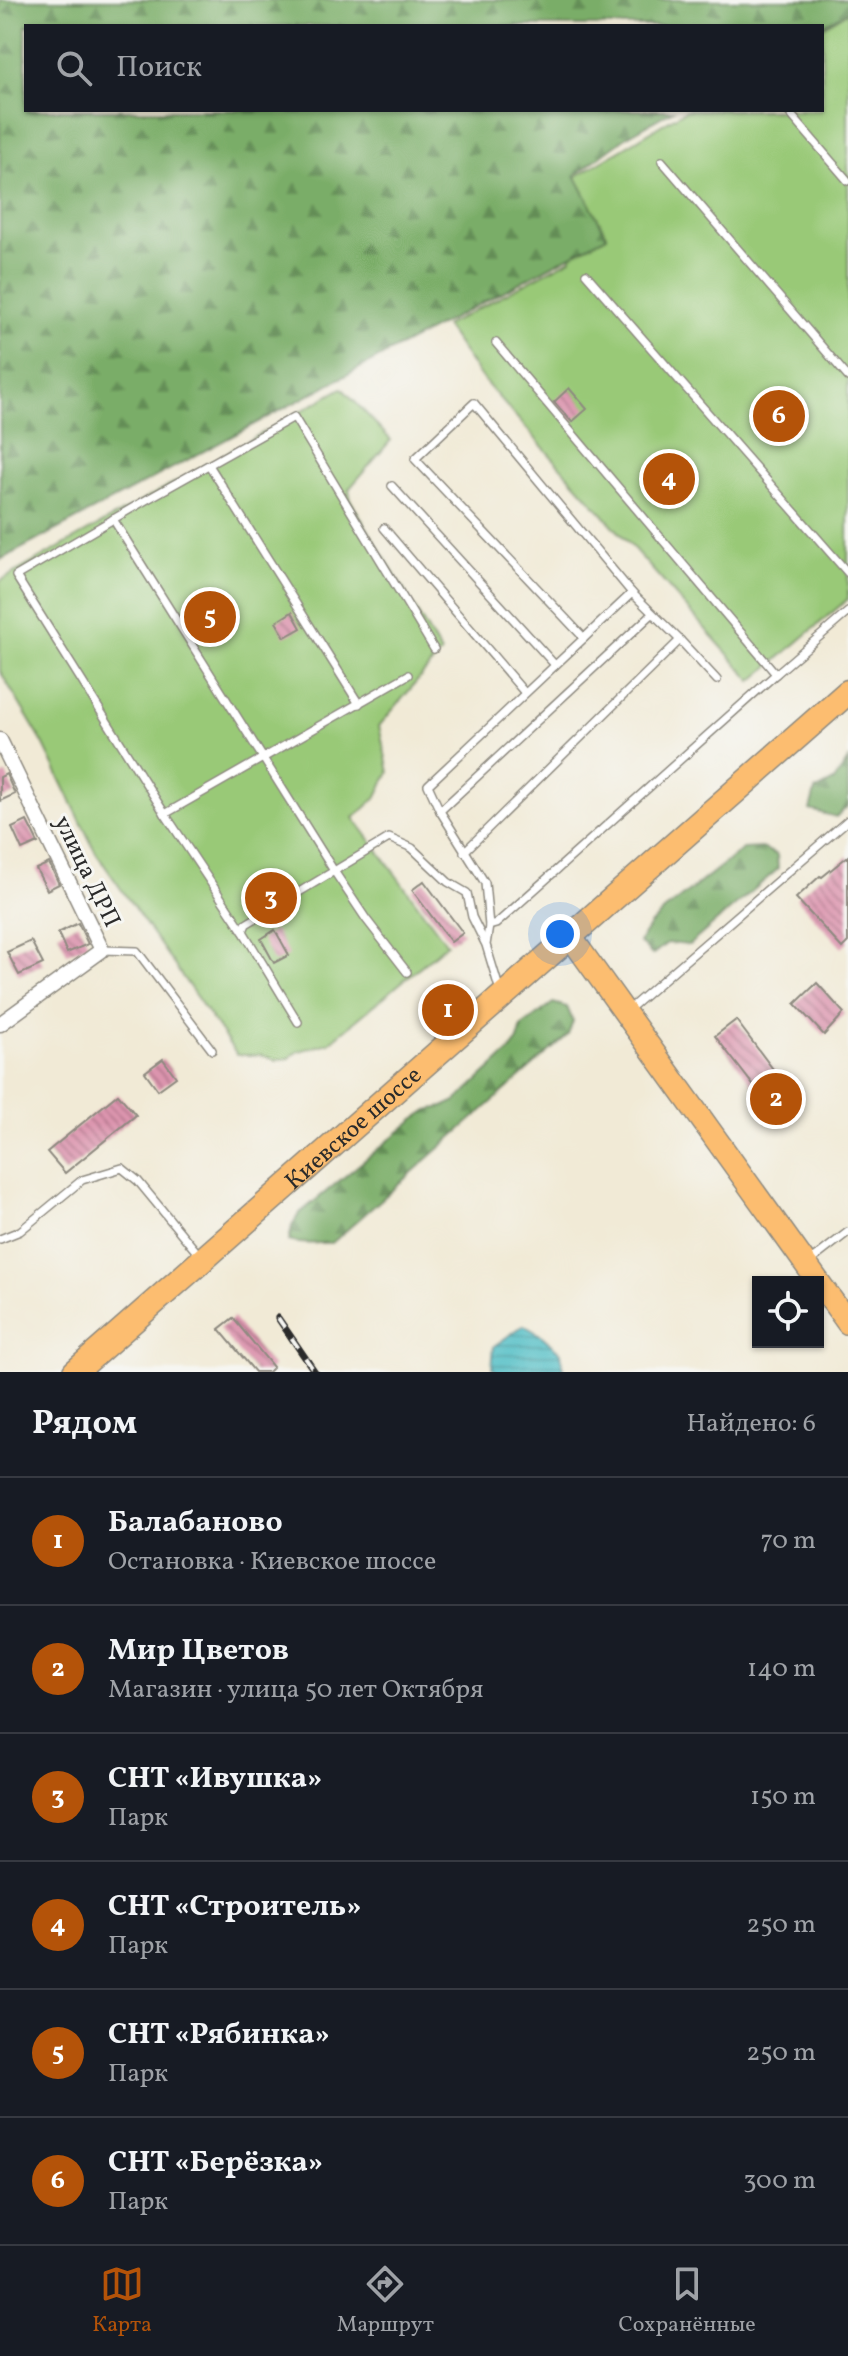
<!DOCTYPE html>
<html lang="ru">
<meta charset="utf-8">
<style>
:root{--surface:#171b24;--page:#242831;--text:#f1f3f6;--muted:#9ea1a6;--line:#363941;--accent:#b45309}
body{margin:0;font-family:Vollkorn,serif;background:var(--page);color:var(--text)}
.controls{position:absolute;right:24px;bottom:24px;display:grid;overflow:hidden;border-radius:0px;box-shadow:0 2px 6px #0004}
.controls button{width:72px;height:72px;display:grid;place-items:center;padding:0;border:0;border-bottom:2px solid var(--line);background:var(--surface);color:var(--text);font:40px sans-serif}
.you{position:absolute;left:560px;top:934px;width:28px;height:28px;margin:-20px;border:6px solid #fff;border-radius:50%;background:#1a73e8;box-shadow:0 0 0 12px #1a73e833}
.badge{display:grid;place-items:center;width:52px;height:52px;border-radius:50%;background:var(--accent);color:#fff;font-size:26px;font-weight:700}
.pin{position:absolute;translate:-50% -50%;border:4px solid #fff;box-shadow:0 2px 8px #0006}
.list{margin:0;padding:0;list-style:none}
h2{display:flex;justify-content:space-between;align-items:center;height:104px;margin:0;padding:0 32px;font-size:34px}
h2 small{font-size:26px;font-weight:400;color:var(--muted)}
.list li{display:grid;grid-template-columns:52px 1fr auto;gap:24px;align-items:center;box-sizing:border-box;height:128px;padding:0 32px;border-top:2px solid var(--line)}
.list b{display:block;font-size:30px;white-space:nowrap}
.list p{margin:0;font-size:26px;white-space:nowrap;color:var(--muted)}
.list em{font-size:26px;font-style:normal;color:var(--muted)}
.icon{flex:none;width:44px;height:44px;fill:none;stroke:currentColor;stroke-width:2;stroke-linecap:round;stroke-linejoin:round}
.map{position:relative;flex:none;width:848px;height:1372px;overflow:hidden}
.search{position:absolute;background:var(--surface);box-shadow:0 2px 6px #0004;left:24px;right:24px;top:24px;height:88px;display:flex;align-items:center;gap:20px;box-sizing:border-box;padding:0 28px;border-radius:0px;color:var(--muted);font-size:30px}
.sheet{height:872px;background:var(--surface)}
nav{display:flex;justify-content:space-around;align-items:center;box-sizing:border-box;height:112px;border-top:2px solid var(--line);background:var(--surface);font-size:22px;color:var(--muted)}
nav a{display:grid;justify-items:center;gap:4px}
nav .on{color:var(--accent)}
.map>svg:first-child{display:block}
</style>
<div class="map">
<svg width="848" height="1372" viewBox="0 0 848 1372">
<defs>
<pattern id="forest-firs" width="22" height="20" patternUnits="userSpaceOnUse" patternTransform="scale(2)"><rect width="22" height="20" fill="#7aad68"/><path d="M5 1l3.5 6h-7zM16 11l3.5 6h-7z" fill="#648d56"/></pattern>
<pattern id="water-rules" width="6" height="5" patternUnits="userSpaceOnUse" patternTransform="scale(2)"><rect width="6" height="5" fill="#4ebdc5"/><path d="M0 2.5h6" fill="none" stroke="#419aa0"/></pattern>
<pattern id="building-back-hatch" width="6" height="6" patternUnits="userSpaceOnUse" patternTransform="scale(2)"><rect width="6" height="6" fill="#dc94ae"/><path d="M-1 5l2 2M0 0l6 6M5-1l2 2" fill="none" stroke="#b3798e"/></pattern>
</defs>
<rect width="100%" height="100%" fill="#f6f6f2"/>
<filter id="ink" filterUnits="userSpaceOnUse"><feTurbulence type="fractalNoise" baseFrequency=".0125" numOctaves="2"/><feDisplacementMap in="SourceGraphic" scale="16" xChannelSelector="R" yChannelSelector="G"/><feConvolveMatrix kernelMatrix="1 2 1 2 8 2 1 2 1" color-interpolation-filters="sRGB"/></filter>
<filter id="wash" filterUnits="userSpaceOnUse"><feTurbulence type="fractalNoise" baseFrequency=".006" numOctaves="4" result="noise"/><feDisplacementMap in="SourceGraphic" scale="32" xChannelSelector="R" yChannelSelector="G"/><feGaussianBlur stdDeviation="1.8" result="paint"/><feColorMatrix in="noise" values="0 0 0 0 0 0 0 0 0 0 0 0 0 0 0 0 0 1.4 0 .05"/><feComposite in="paint" operator="in"/></filter>
<g filter="url(#wash)">
<rect width="100%" height="100%" fill="#f1ead6"/>
<g fill="#99c977" stroke="#627a51" stroke-width="2">
<path d="M 848,12 L 848,599 L 752,681 L 483,380 L 445,326 L 571,259 L 567,209 L 577,176 L 686,110 L 822,110 L 822,28 Z"/>
<path d="M 342,388 L 391,440 L 349,489 L 351,501 L 441,653 L 379,726 L 389,772 L 376,798 L 354,818 L 447,944 L 329,1043 L 299,1051 L 289,1058 L 276,1060 L 261,1055 L 237,1055 L 96,853 L 43,743 L 0,671 L 0,581 Z"/>
</g>
<g fill="url(#forest-firs)" stroke="#526c4a" stroke-width="2">
<path d="M 0,0 L 848,0 L 848,12 L 822,26 L 26,26 L 26,110 L 673,110 L 626,137 L 575,175 L 607,236 L 0,560 Z"/>
<path d="M 848,760 L 848,806 L 836,817 L 810,810 L 815,791 L 834,781 Z"/>
<path d="M 762,848 L 777,855 L 778,869 L 689,945 L 667,943 L 652,955 L 639,942 L 650,925 L 664,911 L 743,849 Z"/>
<path d="M 553,1003 L 567,1007 L 573,1021 L 568,1035 L 332,1243 C 316,1242 304,1246 289,1241 L 292,1226 L 299,1214 L 416,1118 L 428,1110 L 443,1107 L 456,1101 L 509,1052 L 518,1040 L 522,1026 Z"/>
</g>
<path fill="url(#water-rules)" stroke="#3c7478" stroke-width="2" d="M 524,1325 L 542,1336 L 561,1353 L 563,1371 L 498,1372 L 492,1368 L 494,1346 Z"/>
<g id="blocks">
<g fill="url(#building-back-hatch)">
<path d="M 569,388 L 587,409 L 572,422 L 554,402 Z"/>
<path d="M 292,612 L 301,628 L 285,637 L 276,622 Z"/>
<path d="M 6,774 L 15,794 L 0,801 L 0,777 Z"/>
<path d="M 27,821 L 38,843 L 22,850 L 12,828 Z"/>
<path d="M 848,856 L 848,942 L 842,948 L 796,898 L 820,876 L 822,877 Z"/>
<path d="M 49,863 L 59,884 L 47,890 L 36,869 Z"/>
<path d="M 424,881 L 463,933 L 451,942 L 412,890 Z"/>
<path d="M 78,923 L 88,944 L 67,953 L 58,933 Z"/>
<path d="M 275,930 L 289,955 L 274,963 L 261,939 Z"/>
<path d="M 31,941 L 43,964 L 19,975 L 7,952 Z"/>
<path d="M 817,983 L 844,1013 L 824,1035 L 795,1004 Z"/>
<path d="M 736,1020 L 800,1105 L 780,1120 L 715,1036 Z"/>
<path d="M 163,1059 L 176,1077 L 158,1090 L 145,1072 Z"/>
<path d="M 118,1094 L 136,1115 L 65,1173 L 47,1152 Z"/>
<path d="M 233,1318 L 273,1367 L 268,1372 L 255,1372 L 219,1329 Z"/>
</g>
</g>
</g>
<g filter="url(#ink)">
<use href="#blocks" fill-opacity="0" stroke="#8e8a80" stroke-width="2"/>
<g fill="none" stroke-linecap="round" stroke-linejoin="round">
<defs>
<g id="lane">
<path d="M 787,110 L 848,181"/>
<path d="M 662,161 L 848,377"/>
<path d="M 586,274 L 848,573"/>
<path d="M 496,343 L 776,674 L 848,612"/>
<path d="M 209,465 L 359,704"/>
<path d="M 392,486 L 555,665"/>
<path d="M 113,519 L 334,871 L 366,919 L 407,972"/>
<path d="M 384,528 L 525,693"/>
<path d="M 584,638 L 415,459 L 474,403 L 632,593 L 680,640 L 717,680"/>
<path d="M 440,811 L 428,785 L 632,593"/>
<path d="M 165,814 L 408,675"/>
<path d="M 464,852 L 680,640"/>
<path d="M 489,926 L 496,924 L 776,674"/>
<path d="M 243,931 L 165,814 L 16,576 L 146,500 L 294,417 L 434,649"/>
<path d="M 102,950 L 137,951 L 212,1050"/>
<path d="M 500,991 L 486,945 L 489,926 L 485,883 L 440,811 L 652,614"/>
<path d="M 627,1011 L 848,820"/>
<path d="M 298,1022 L 243,931 L 246,924 L 389,838 L 412,848 L 448,882 L 467,893 L 472,917 L 485,943"/>
<path d="M 0,1239 L 20,1231 L 82,1180 L 122,1168 L 138,1181 L 200,1256"/>
<path d="M 808,1263 L 848,1232"/>
</g>
<path id="street" d="M 0,740 L 102,950 L 0,1024"/>
<path id="primary" d="M 570,936 L 848,1323"/>
<g id="highway">
<path id="s1" d="M 75,1372 L 848,692"/>
</g>
</defs>
<use href="#lane" stroke="#8e8a80" stroke-width="10"/>
<use href="#street" stroke="#8e8a80" stroke-width="17"/>
<use href="#primary" stroke="#8e8a80" stroke-width="25"/>
<use href="#highway" stroke="#8e8a80" stroke-width="27"/>
<use href="#lane" stroke="#fff" stroke-width="7"/>
<use href="#street" stroke="#fff" stroke-width="14"/>
<use href="#primary" stroke="#fcbd6f" stroke-width="22"/>
<use href="#highway" stroke="#fcbd6f" stroke-width="24"/>
<defs>
<path id="rail" d="M 278,1318 L 315,1372"/>
</defs>
<use href="#rail" stroke="#2b2b2b" stroke-width="7"/>
<use href="#rail" stroke="#f6f6f2" stroke-width="4" stroke-dasharray="12" stroke-linecap="butt"/>
</g>
</g>
<g text-anchor="middle" stroke-width="6" stroke-linejoin="round" paint-order="stroke">
<g font-size="24" fill="#2b2b2b" stroke="#f6f6f2">
<text transform="translate(88 871) rotate(64)" y="8">улица ДРП</text>
<text dy="8" stroke="none"><textPath href="#s1" startOffset="370">Киевское шоссе</textPath></text>
</g>
</g>
</svg>
<div class="controls">
<button><svg class="icon" aria-label="locate" viewBox="0 0 24 24"><circle cx="12" cy="12" r="6"/><path d="M12 2v4M12 18v4M2 12h4M18 12h4"/></svg></button>
</div>
<div class="you"></div>
<div class="pin badge" style="left:448px;top:1010px">1</div>
<div class="pin badge" style="left:776px;top:1099px">2</div>
<div class="pin badge" style="left:271px;top:898px">3</div>
<div class="pin badge" style="left:669px;top:479px">4</div>
<div class="pin badge" style="left:210px;top:617px">5</div>
<div class="pin badge" style="left:779px;top:416px">6</div>
<div class="search"><svg class="icon" aria-label="search" viewBox="0 0 24 24"><circle cx="10" cy="10" r="6"/><path d="M15 15l6 6"/></svg>Поиск</div>
</div>
<section class="sheet">
<h2>Рядом<small>Найдено: 6</small></h2>
<ul class="list">
<li><span class="badge">1</span><div><b>Балабаново</b><p>Остановка · Киевское шоссе</p></div><em>70 m</em></li>
<li><span class="badge">2</span><div><b>Мир Цветов</b><p>Магазин · улица 50 лет Октября</p></div><em>140 m</em></li>
<li><span class="badge">3</span><div><b>СНТ «Ивушка»</b><p>Парк</p></div><em>150 m</em></li>
<li><span class="badge">4</span><div><b>СНТ «Строитель»</b><p>Парк</p></div><em>250 m</em></li>
<li><span class="badge">5</span><div><b>СНТ «Рябинка»</b><p>Парк</p></div><em>250 m</em></li>
<li><span class="badge">6</span><div><b>СНТ «Берёзка»</b><p>Парк</p></div><em>300 m</em></li>
</ul>
</section>
<nav>
<a class="on"><svg class="icon" aria-label="map" viewBox="0 0 24 24"><path d="M3 6l6-2 6 2 6-2v14l-6 2-6-2-6 2zM9 4v14M15 6v14"/></svg>Карта</a>
<a><svg class="icon" aria-label="directions" viewBox="0 0 24 24"><path d="M12 3l9 9-9 9-9-9zM9 14v-3h6M13 9l2 2-2 2"/></svg>Маршрут</a>
<a><svg class="icon" aria-label="saved" viewBox="0 0 24 24"><path d="M7 4h10v16l-5-4-5 4z"/></svg>Сохранённые</a>
</nav>
